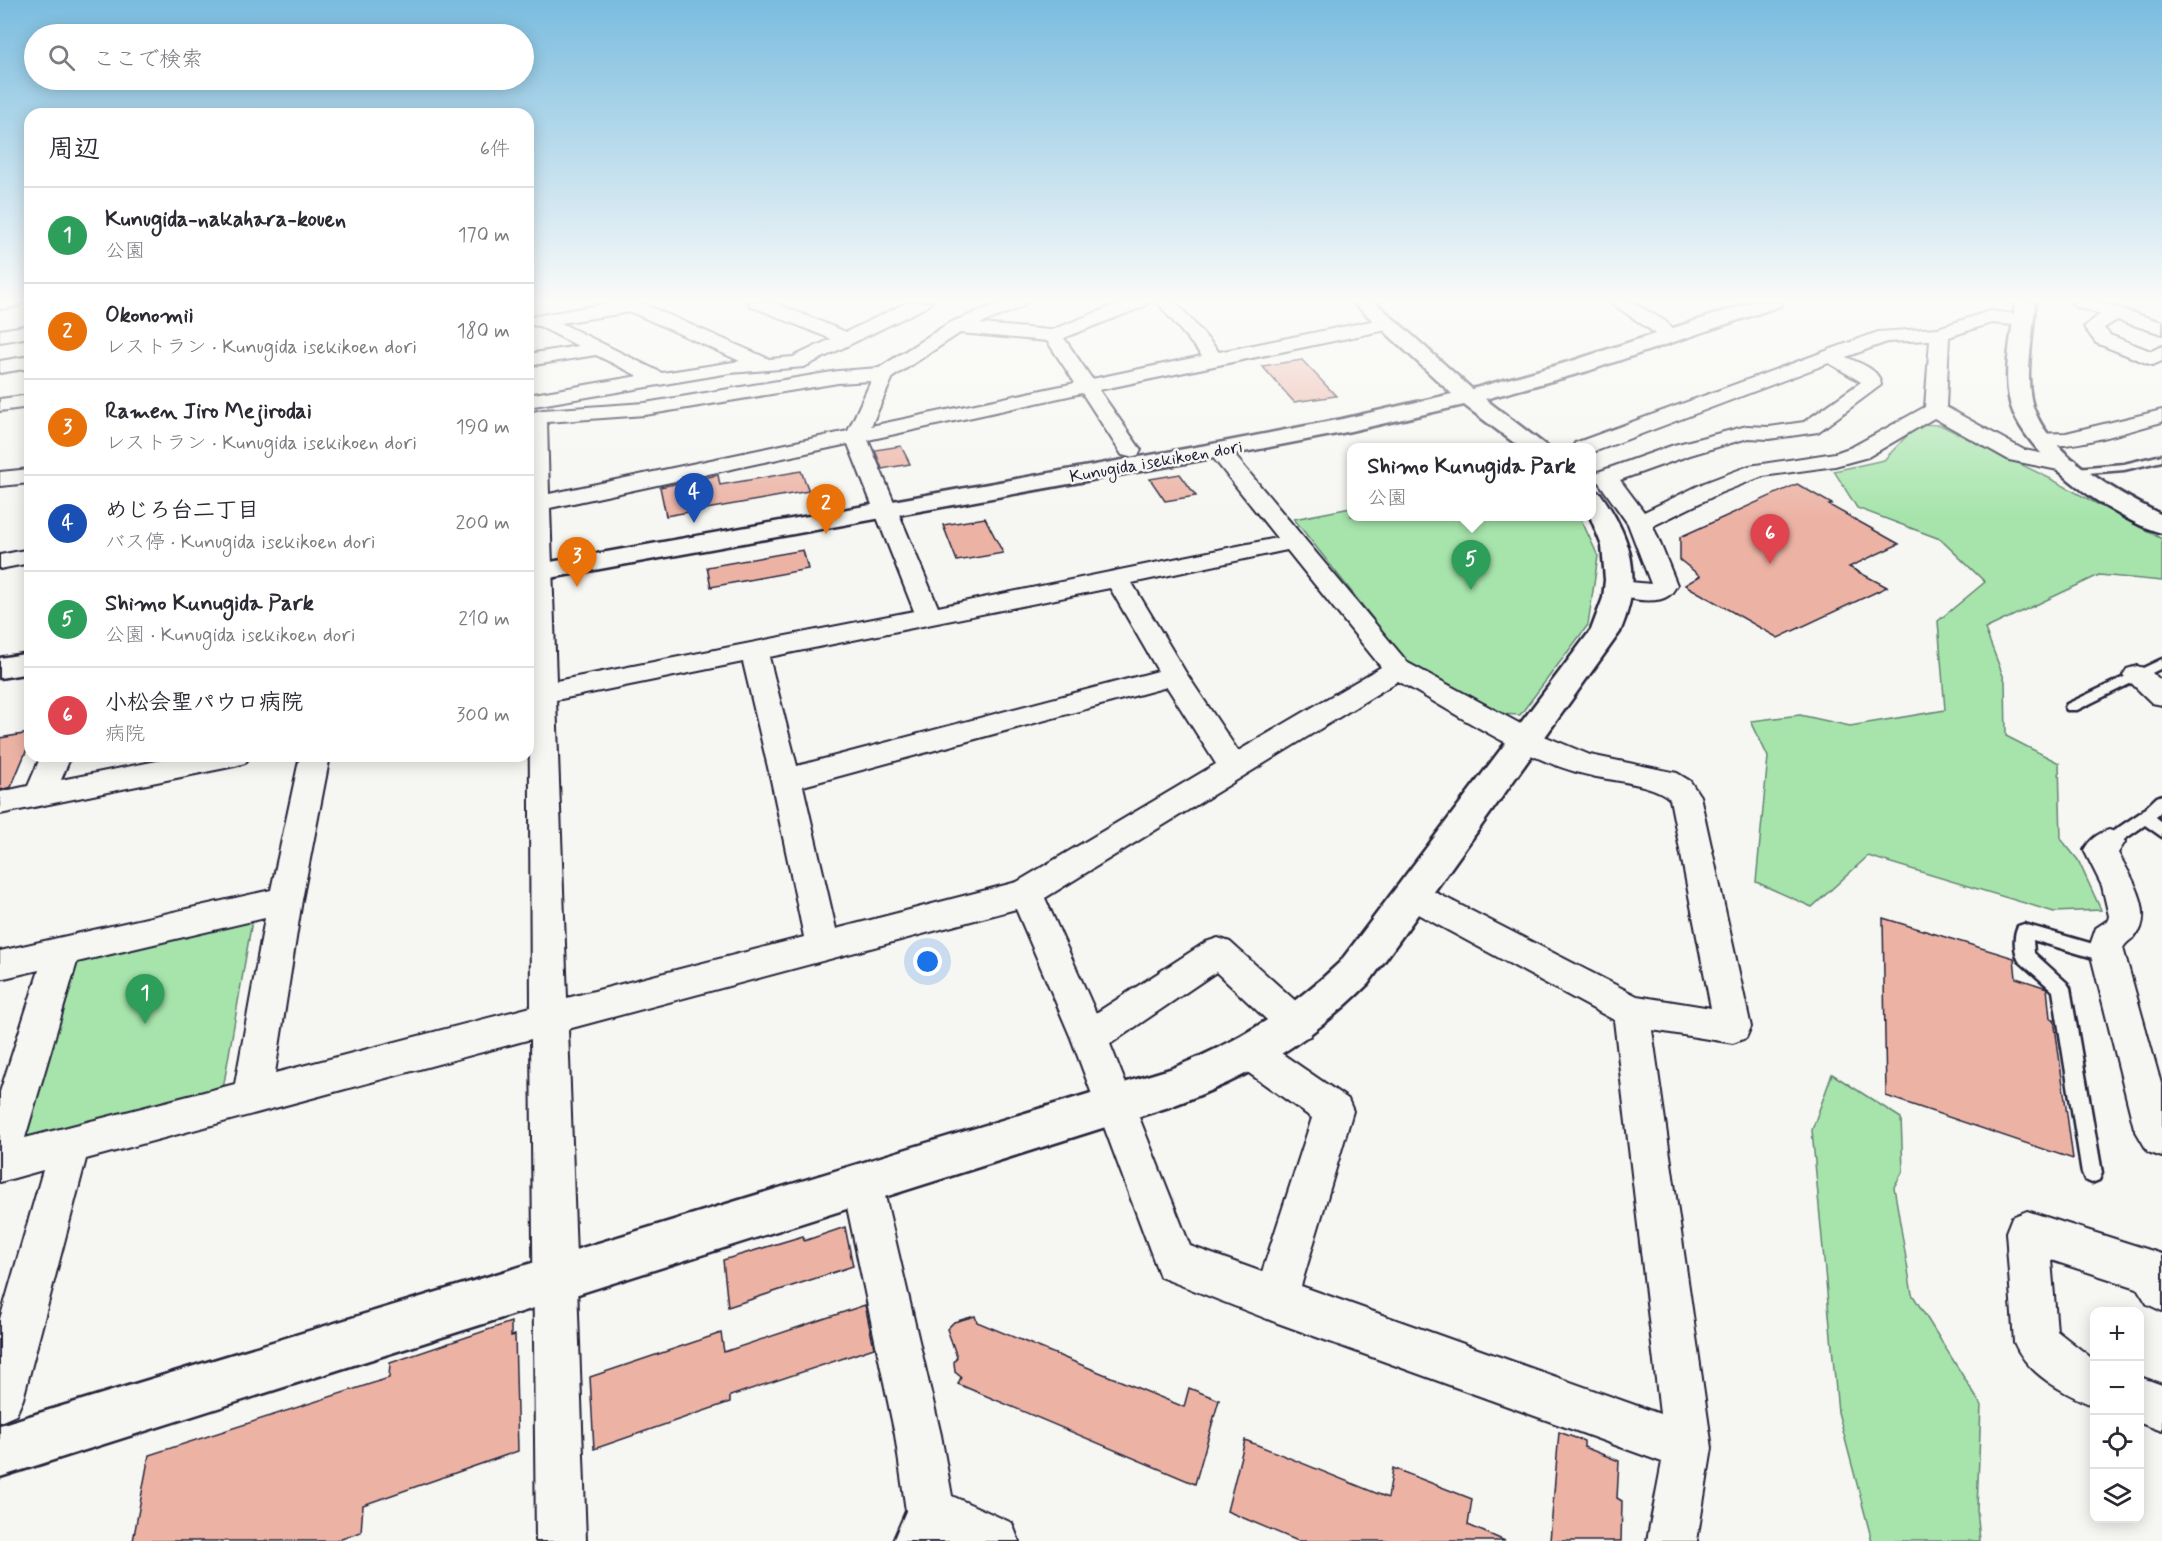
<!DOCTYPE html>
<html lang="ja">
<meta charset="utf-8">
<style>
:root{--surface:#fff;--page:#f2f2f3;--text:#2b2b33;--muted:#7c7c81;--line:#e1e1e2;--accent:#2563eb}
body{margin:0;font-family:Mynerve,"Klee One",sans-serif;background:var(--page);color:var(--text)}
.controls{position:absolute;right:18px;bottom:18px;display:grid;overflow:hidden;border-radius:12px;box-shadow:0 3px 15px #0003}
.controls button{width:54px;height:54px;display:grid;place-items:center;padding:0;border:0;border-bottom:2px solid var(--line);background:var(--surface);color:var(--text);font:30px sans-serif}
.you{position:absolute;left:928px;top:962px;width:21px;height:21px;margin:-15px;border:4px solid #fff;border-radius:50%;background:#1a73e8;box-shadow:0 0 0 9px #1a73e833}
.badge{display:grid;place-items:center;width:39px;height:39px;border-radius:50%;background:var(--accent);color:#fff;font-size:20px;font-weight:700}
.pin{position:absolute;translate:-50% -50px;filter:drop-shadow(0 2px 3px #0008)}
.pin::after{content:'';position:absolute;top:32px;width:21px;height:18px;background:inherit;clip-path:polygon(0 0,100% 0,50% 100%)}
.popup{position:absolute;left:1347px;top:443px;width:249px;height:78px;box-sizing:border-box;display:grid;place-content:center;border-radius:12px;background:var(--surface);filter:drop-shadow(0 2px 4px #0005);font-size:20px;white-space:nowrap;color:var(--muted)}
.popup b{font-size:22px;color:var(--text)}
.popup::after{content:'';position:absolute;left:50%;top:100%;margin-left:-12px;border:12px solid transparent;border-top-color:var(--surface)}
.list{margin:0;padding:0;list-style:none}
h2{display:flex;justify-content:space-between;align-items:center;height:78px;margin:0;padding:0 24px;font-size:26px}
h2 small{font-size:20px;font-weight:400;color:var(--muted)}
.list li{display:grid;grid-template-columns:39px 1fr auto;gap:18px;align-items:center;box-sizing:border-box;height:96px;padding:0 24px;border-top:2px solid var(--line)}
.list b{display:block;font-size:22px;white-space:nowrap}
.list p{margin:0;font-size:20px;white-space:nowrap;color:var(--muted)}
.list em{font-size:20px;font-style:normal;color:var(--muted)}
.icon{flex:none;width:33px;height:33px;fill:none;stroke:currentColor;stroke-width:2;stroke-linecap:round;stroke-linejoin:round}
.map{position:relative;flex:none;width:2162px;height:1541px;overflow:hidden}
.search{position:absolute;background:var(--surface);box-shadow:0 3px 15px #0003;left:24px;top:24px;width:510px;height:66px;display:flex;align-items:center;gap:15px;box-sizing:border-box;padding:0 21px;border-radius:33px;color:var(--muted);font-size:22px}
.panel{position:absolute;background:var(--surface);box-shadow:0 3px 15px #0003;left:24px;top:108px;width:510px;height:654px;border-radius:18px}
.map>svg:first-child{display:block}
</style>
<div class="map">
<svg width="2162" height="1541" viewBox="0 0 2162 1541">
<rect width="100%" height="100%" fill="#f6f6f2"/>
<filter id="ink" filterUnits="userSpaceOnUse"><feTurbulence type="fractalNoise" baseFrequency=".0167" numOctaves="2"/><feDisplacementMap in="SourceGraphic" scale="12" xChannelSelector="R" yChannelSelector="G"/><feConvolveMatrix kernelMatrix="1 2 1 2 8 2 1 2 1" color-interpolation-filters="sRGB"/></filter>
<g filter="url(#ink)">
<g fill="#a6e4ab" stroke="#648373" stroke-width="1.5">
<path d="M 1918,424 L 1940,425 L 2049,478 L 2162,539 L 2162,581 L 2099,575 L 1985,629 L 2005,681 L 2006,736 L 2059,763 L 2061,839 L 2078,860 L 2101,910 L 2054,912 L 1868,856 L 1812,907 L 1756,882 L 1768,757 L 1751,721 L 1800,715 L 1850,726 L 1945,710 L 1938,621 L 1985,582 L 1940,539 L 1857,508 L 1834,471 L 1884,460 Z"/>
<path d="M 1351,508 L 1351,516 L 1580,517 L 1598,556 L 1588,625 L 1520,715 L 1499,714 L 1407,662 L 1294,519 Z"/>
<path d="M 253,915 L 223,1089 L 20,1144 L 75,958 Z"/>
<path d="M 1832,1074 L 1901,1118 L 1903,1171 L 1894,1187 L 1912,1294 L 1981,1405 L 1977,1509 L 1980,1541 L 1872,1541 L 1838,1412 L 1812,1130 Z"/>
</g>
<g fill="#ecb3a5" stroke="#22223b" stroke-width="1.5">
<path d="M 1302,360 L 1336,396 L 1294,402 L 1262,366 Z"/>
<path d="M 901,446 L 910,464 L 882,469 L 875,450 Z"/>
<path d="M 801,471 L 809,491 L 666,516 L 660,487 L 718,475 L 720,485 Z"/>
<path d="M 1180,474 L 1196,496 L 1165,501 L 1150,479 Z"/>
<path d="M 1797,484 L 1832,504 L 1829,505 L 1899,544 L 1849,567 L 1887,587 L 1778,638 L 1685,585 L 1700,576 L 1680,560 L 1680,537 Z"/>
<path d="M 985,518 L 1003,553 L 957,561 L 943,525 Z"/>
<path d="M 803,550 L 808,569 L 711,587 L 707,567 Z"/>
<path d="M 30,733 L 30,742 L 11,787 L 0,790 L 0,738 Z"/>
<path d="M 1883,918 L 2014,958 L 2016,978 L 2047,988 L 2050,1018 L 2054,1019 L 2073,1159 L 1886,1096 Z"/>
<path d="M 845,1227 L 853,1266 L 728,1307 L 723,1260 L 803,1236 L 804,1241 Z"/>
<path d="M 865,1305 L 874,1348 L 730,1396 L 730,1402 L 594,1449 L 590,1377 L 721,1333 L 724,1352 Z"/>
<path d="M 975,1316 L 977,1322 L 1184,1407 L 1189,1388 L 1219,1400 L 1195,1484 L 958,1384 L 961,1377 L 955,1372 L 954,1362 L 957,1357 L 947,1329 L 954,1322 Z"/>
<path d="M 511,1322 L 511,1336 L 515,1335 L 518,1451 L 363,1505 L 361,1532 L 336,1541 L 133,1541 L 149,1455 L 389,1378 L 390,1363 Z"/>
<path d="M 1559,1432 L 1584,1441 L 1584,1447 L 1619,1461 L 1617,1498 L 1622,1501 L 1621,1541 L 1550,1541 Z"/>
<path d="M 1245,1440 L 1388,1498 L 1393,1468 L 1472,1499 L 1468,1525 L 1505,1541 L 1298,1541 L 1227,1511 Z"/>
</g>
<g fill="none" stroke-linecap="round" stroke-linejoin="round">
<defs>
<g id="service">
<path d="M 2162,455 L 2162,461 L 2124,470 L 2075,474 L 2069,471 L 2075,468 L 2124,464 Z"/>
<path d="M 2162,659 L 2162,668 L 2077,710 L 2067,710 L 2065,707 L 2067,704 Z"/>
<path d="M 2162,795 L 2162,810 L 2156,817 L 2162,822 L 2162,837 L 2145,825 L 2115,846 L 2103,846 L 2101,842 L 2103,838 L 2140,813 L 2157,797 Z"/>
<path d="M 2024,924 L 2107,948 L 2113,950 L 2116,955 L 2113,960 L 2107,962 L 2033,940 L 2034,953 L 2067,983 L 2070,988 L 2102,1173 L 2099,1180 L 2092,1183 L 2085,1180 L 2082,1173 L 2053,991 L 2019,961 C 2014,952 2013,935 2018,926 Z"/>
</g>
<g id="minor">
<path d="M 0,302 L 22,302 L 19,306 L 0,309 Z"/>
<path d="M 615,302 L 639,302 L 769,359 L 793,357 L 831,339 L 751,306 L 748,302 L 773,302 L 846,332 L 908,302 L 931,302 L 928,306 L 804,367 L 730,373 L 528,407 L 528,395 L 638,376 L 596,355 L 528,366 L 528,354 L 578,346 L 539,326 L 530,325 L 528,321 L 530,317 ZM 631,312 L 740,361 L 662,373 L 561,323 Z"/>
<path d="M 1002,302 L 1027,302 L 1024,306 L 980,324 L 1051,330 L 1123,302 L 1148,302 L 1145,306 L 1064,338 L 1092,379 L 1202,356 L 1157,302 L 1176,302 L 1219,352 L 1386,318 L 1393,320 L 1395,324 L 1393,328 L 1386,330 L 1099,390 L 1141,450 L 1138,455 L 1130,457 L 1122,455 L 1082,393 L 868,440 L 938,607 L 1277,538 L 1207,450 L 1210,445 L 1218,443 L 1226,445 L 1408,663 L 1537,733 L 1590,755 L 1677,773 L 1690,781 L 1700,796 L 1751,1027 L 1746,1038 L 1733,1043 L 1652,1030 L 1712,1448 L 1697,1541 L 1647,1541 L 1662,1462 L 1275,1322 L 1160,1277 L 1071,1038 L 1016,909 L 568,1029 L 586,1541 L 536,1541 L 531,1039 L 86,1159 L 23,1399 L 16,1415 L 0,1422 L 0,1319 L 43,1170 L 0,1182 L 0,1092 L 39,970 L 0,979 L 0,951 L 271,890 L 300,756 L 330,756 L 302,900 L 275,1073 L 531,1007 L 528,413 L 543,410 L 645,403 L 838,371 L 879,368 L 949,323 ZM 960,333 L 1047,341 L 1075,383 L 871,426 L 893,377 ZM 871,381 L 848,431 L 549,494 L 547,422 L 645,415 L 838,383 ZM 848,444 L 914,611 L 556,681 L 550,508 ZM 1287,550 L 1381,667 L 1238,751 L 1186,673 L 1132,583 ZM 1110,588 L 1158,671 L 797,766 L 769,657 ZM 743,662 L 771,780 L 804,937 L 567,998 L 556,700 ZM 1398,681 C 1456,713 1528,763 1592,776 C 1614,781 1655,784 1670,799 L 1711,1008 L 1637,996 L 1425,887 L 1413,883 L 1401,887 L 1396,896 L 1401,905 L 1614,1020 L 1660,1414 L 1301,1286 L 1353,1111 L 1348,1099 L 1265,1042 L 1252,1038 L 1239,1042 L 1233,1054 L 1239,1066 L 1312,1118 L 1262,1272 L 1190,1246 L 1110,1044 L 1216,972 L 1284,1036 L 1297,1041 L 1310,1036 L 1315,1025 L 1310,1014 L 1230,942 L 1218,938 L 1206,942 L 1096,1013 L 1045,898 ZM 1167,687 L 1216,764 L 1017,882 L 836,929 L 803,786 ZM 265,918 L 235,1084 L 25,1138 L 77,962 Z"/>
<path d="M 1610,302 L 1632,302 L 1665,321 L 1681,336 L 1679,340 L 1665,340 Z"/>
<path d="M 2071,302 L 2099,302 L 2162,322 L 2162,334 L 2117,320 L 2104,328 L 2110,335 L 2151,351 L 2162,346 L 2162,361 L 2153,365 L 2146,363 L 2096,343 L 2084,327 L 2100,314 L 2074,306 Z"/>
<path d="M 1990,311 L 2031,316 L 2033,320 L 2031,324 L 2024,326 L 1991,323 L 1949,337 L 1946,407 L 2024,450 L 2076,460 L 2079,465 L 2076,470 L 2068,472 L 2009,460 L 1934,418 L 1868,457 L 1835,466 L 1763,476 L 1720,493 L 1653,526 L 1677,585 C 1674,589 1672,594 1668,596 C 1655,605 1625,598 1611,594 L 1607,589 L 1611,584 L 1620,581 L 1651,584 L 1628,524 L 1595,477 L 1598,472 L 1674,445 L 1747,426 L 1769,427 L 1804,422 L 1861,382 L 1829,363 L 1591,453 L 1591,448 L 1572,448 L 1575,443 L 1878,332 L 1938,328 ZM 1930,340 L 1925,407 L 1852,447 L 1835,453 L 1749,466 L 1704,483 L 1644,512 L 1620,480 L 1690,455 L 1748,438 L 1769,439 L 1818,432 L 1881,385 C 1880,369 1859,363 1846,357 L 1887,342 Z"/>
<path d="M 30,325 L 30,337 L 0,342 L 0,330 Z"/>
<path d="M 30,356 L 30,368 L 0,373 L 0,361 Z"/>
<path d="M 30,395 L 30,407 L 0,411 L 0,399 Z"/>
<path d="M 2162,410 L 2162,422 C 2127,431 2068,452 2033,444 L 2030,439 L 2033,434 L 2066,433 Z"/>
<path d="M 30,469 L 30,483 L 0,486 L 0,472 Z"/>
<path d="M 30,549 L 30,563 L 0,569 L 0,555 Z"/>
<path d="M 2137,666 L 2147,669 L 2162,681 L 2162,705 L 2152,703 L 2123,675 L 2127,669 Z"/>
<path d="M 41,756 L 71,756 L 61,780 L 182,756 L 250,756 L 245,763 L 235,766 L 0,814 L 0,792 L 28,786 Z"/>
<path d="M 2109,830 L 2120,834 L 2125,842 L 2118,853 C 2129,873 2150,904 2141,928 C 2138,937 2127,940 2123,948 L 2162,1087 L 2162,1157 L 2148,1152 L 2134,1128 L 2089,948 L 2096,928 L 2108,920 L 2109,916 L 2102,886 L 2084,850 C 2090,839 2097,834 2109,830 Z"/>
<path d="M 862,1164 L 876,1169 L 882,1183 L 941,1435 L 952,1496 L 1012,1523 L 1019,1541 L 893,1541 L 906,1511 L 895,1435 L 842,1183 L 848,1169 Z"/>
<path d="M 2027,1211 L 2162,1254 L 2162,1311 L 2147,1304 L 2137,1288 L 2051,1260 L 2057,1331 L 2094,1360 L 2094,1406 C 2063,1393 2027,1374 2014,1342 L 2006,1232 L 2012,1217 Z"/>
<path d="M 2140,1377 L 2162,1385 L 2162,1431 L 2140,1423 Z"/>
</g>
<g id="tertiary">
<path d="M 1353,302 L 1375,302 L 1472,389 L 1572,361 L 1753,302 L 1783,302 L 1780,306 L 1588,371 L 1485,399 L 1549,448 L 1521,448 L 1464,405 L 1342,433 L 1218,457 L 528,582 L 528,566 L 1218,443 L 1342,419 L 1452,394 Z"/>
<path d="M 1591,490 L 1600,493 C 1633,540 1643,578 1620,632 L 1368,984 C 1309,1043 1250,1077 1172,1106 L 0,1477 L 0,1425 L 1170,1069 C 1235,1044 1290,1010 1340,962 L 1591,630 L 1603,598 L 1605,580 L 1602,546 L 1590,516 Z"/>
<path d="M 30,653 L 30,673 L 0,678 L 0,658 Z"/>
</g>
<path id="secondary" d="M 2015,302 L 2035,302 C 2034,333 2025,368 2031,399 C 2042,452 2117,492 2162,515 L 2162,533 C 2112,520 2018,451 2009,398 C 2003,367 2013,333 2015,302 Z"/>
</defs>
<use href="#service" stroke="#22223b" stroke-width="5"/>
<use href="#minor" stroke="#22223b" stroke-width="4"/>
<use href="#tertiary" stroke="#22223b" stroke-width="5"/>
<use href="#secondary" stroke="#22223b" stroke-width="5"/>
<use href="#service" fill="#f6f6f2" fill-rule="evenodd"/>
<use href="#minor" fill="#f6f6f2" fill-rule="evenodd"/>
<use href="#tertiary" fill="#f6f6f2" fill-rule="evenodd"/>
<use href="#secondary" fill="#f6f6f2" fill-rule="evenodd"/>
</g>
</g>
<linearGradient id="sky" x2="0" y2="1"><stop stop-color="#7abcdf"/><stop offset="0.58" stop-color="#fbfbf9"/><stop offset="1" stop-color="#fbfbf9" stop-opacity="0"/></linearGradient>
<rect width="2162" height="518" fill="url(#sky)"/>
<g text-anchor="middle" stroke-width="5" stroke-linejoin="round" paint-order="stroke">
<g font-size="18" fill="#22223b" stroke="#f6f6f2">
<text transform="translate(1156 461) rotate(-10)" y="6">Kunugida isekikoen dori</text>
</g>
</g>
</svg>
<div class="controls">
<button>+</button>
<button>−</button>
<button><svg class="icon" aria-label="locate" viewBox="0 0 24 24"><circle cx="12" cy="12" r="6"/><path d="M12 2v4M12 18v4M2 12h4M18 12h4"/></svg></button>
<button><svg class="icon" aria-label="layers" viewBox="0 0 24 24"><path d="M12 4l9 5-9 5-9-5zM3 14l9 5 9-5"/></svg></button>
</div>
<div class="you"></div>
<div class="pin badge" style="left:145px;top:1024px;background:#2e9e5b">1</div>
<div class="pin badge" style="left:826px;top:534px;background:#e8710a">2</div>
<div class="pin badge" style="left:577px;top:587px;background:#e8710a">3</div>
<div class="pin badge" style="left:694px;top:523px;background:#1a4fb4">4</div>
<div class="pin badge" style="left:1471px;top:590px;background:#2e9e5b">5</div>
<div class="popup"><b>Shimo Kunugida Park</b>公園</div>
<div class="pin badge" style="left:1770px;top:564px;background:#e0444e">6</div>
<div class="search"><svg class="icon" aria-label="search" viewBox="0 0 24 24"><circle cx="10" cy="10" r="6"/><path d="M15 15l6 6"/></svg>ここで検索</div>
<section class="panel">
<h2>周辺<small>6件</small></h2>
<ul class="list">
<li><span class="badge" style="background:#2e9e5b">1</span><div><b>Kunugida-nakahara-kouen</b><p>公園</p></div><em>170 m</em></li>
<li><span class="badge" style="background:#e8710a">2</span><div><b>Okonomii</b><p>レストラン · Kunugida isekikoen dori</p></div><em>180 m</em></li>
<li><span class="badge" style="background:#e8710a">3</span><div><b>Ramen Jiro Mejirodai</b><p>レストラン · Kunugida isekikoen dori</p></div><em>190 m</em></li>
<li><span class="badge" style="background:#1a4fb4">4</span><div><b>めじろ台二丁目</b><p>バス停 · Kunugida isekikoen dori</p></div><em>200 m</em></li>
<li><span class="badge" style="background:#2e9e5b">5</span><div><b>Shimo Kunugida Park</b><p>公園 · Kunugida isekikoen dori</p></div><em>210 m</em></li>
<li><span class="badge" style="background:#e0444e">6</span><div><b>小松会聖パウロ病院</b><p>病院</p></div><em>300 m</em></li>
</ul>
</section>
</div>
